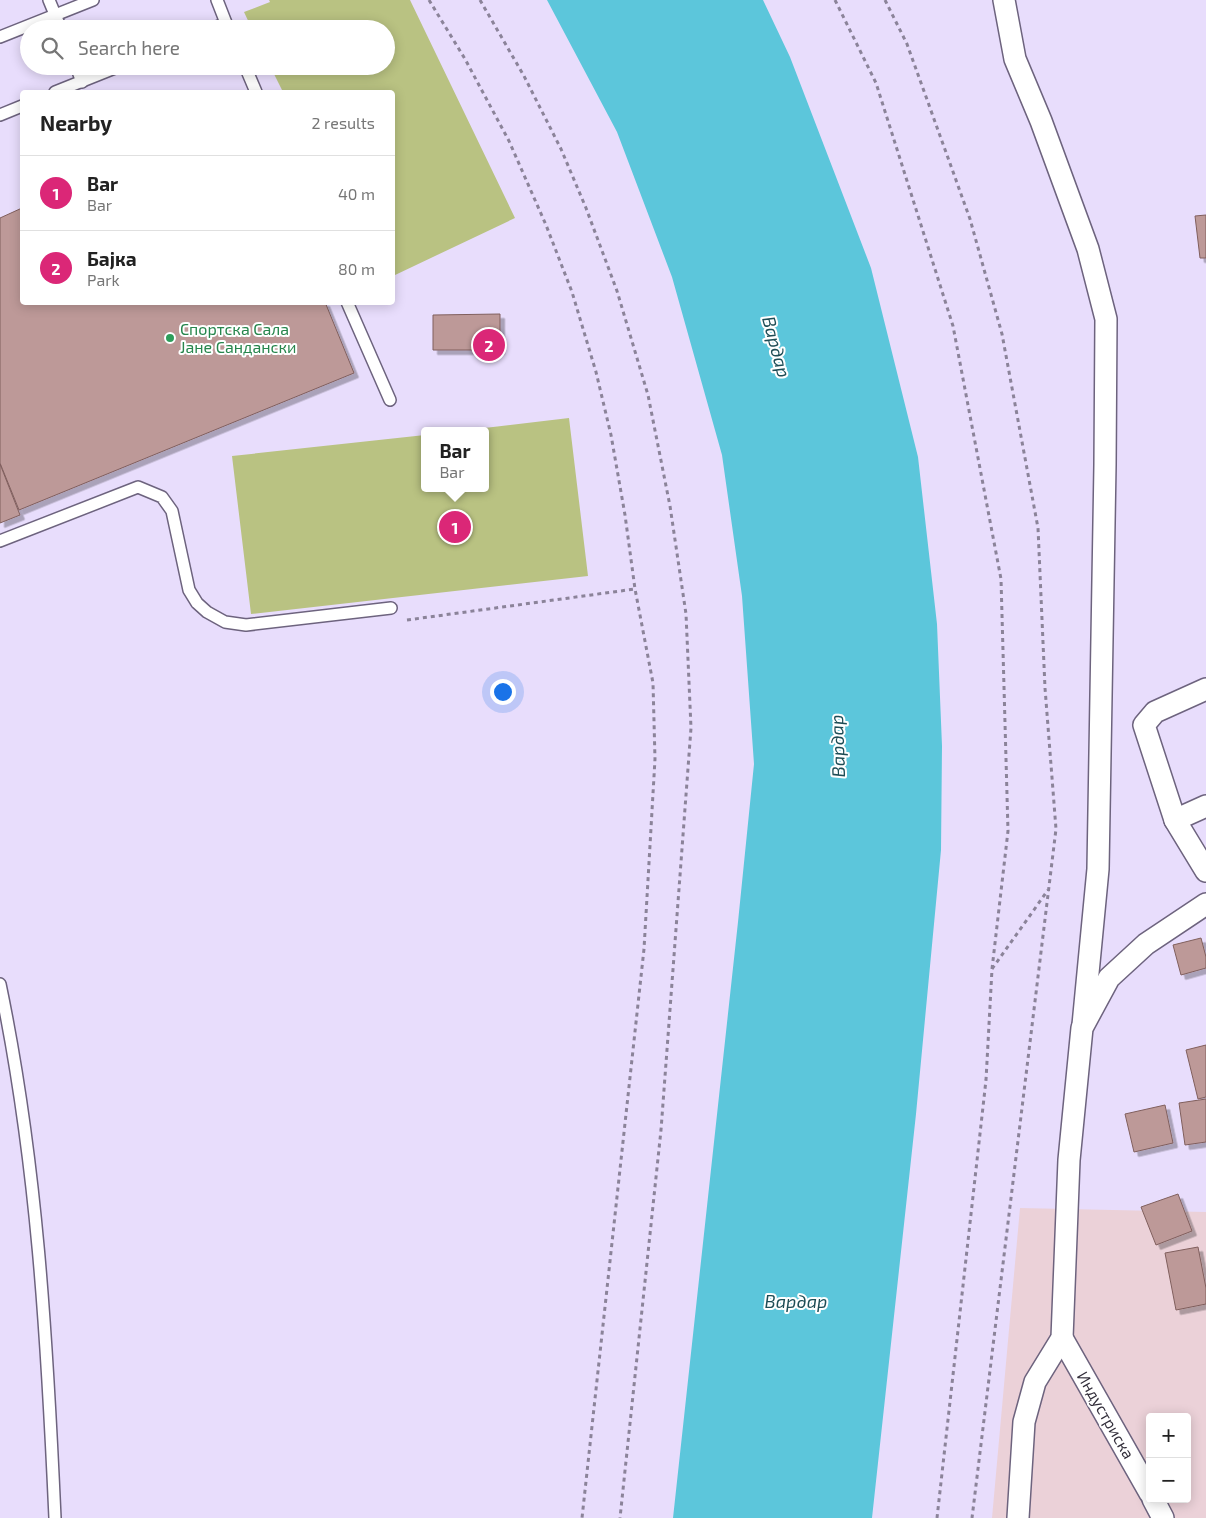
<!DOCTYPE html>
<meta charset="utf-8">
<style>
:root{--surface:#fff;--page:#f2f2f2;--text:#222;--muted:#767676;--line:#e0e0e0;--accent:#db2777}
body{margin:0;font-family:"Exo 2",sans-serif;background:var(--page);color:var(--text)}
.controls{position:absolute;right:15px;bottom:15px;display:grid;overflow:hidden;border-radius:5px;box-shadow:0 2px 12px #0003}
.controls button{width:45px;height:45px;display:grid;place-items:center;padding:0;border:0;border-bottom:1px solid var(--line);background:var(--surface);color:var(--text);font:25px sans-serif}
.you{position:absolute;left:502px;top:691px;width:18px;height:18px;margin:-12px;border:4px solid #fff;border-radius:50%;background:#1a73e8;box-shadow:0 0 0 8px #1a73e833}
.badge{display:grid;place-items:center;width:32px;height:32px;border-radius:50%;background:var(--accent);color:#fff;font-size:16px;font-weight:700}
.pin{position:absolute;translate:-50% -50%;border:2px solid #fff;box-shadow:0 1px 5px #0006}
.popup{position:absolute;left:421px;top:427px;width:68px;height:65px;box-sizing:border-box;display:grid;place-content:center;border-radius:5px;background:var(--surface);filter:drop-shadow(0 1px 4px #0005);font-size:16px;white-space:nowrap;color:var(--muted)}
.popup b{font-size:19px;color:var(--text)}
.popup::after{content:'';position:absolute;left:50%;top:100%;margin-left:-10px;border:10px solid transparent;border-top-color:var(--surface)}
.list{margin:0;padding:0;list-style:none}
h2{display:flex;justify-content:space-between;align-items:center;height:65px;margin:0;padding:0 20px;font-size:21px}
h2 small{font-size:16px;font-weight:400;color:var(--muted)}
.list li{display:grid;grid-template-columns:32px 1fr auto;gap:15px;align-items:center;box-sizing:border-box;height:75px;padding:0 20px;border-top:1px solid var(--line)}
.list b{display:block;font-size:19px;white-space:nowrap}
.list p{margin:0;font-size:16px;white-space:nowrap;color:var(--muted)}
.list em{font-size:16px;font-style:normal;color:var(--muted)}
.icon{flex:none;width:28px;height:28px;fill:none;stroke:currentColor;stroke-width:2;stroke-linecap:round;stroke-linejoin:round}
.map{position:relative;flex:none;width:1206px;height:1518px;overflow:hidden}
.search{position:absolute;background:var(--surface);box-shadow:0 2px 12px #0003;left:20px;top:20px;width:375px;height:55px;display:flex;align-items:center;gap:12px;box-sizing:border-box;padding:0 18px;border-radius:28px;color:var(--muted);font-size:19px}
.panel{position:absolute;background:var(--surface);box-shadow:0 2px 12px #0003;left:20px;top:90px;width:375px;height:215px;border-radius:5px}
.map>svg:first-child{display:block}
</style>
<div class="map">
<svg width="1206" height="1518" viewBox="0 0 1206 1518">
<defs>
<filter id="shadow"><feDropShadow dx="4.5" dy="4.5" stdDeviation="0" flood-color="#0004"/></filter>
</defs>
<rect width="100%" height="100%" fill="#e8ddfc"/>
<path fill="#ebd1d8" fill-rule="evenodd" d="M 1020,1208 L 1206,1212 L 1206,1518 L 992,1518 ZM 1150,1417 L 1187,1417 L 1187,1499 L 1150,1499 Z"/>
<g fill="#b9c282">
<path d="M 269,0 L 410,0 L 515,218 L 393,276 L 392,92 L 283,92 L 270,66 L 386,66 L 386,29 L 252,29 L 244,12 L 270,2 Z"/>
<path d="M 569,418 L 588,576 L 251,614 L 232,456 L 425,435 L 425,488 L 485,488 L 485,431 L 459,431 Z"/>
</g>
<path fill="#5cc6db" d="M 547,0 L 763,0 L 790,57 L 871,268 L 918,457 L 937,624 L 942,746 L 941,850 L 916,1114 L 872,1518 L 673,1518 L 738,922 L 754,764 L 742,596 L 722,455 L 672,277 L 617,132 Z"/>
<g fill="#bd9998" stroke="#805f5d" filter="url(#shadow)">
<path d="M 22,208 L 22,302 L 325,302 L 354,373 L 19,510 L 0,463 L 0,218 Z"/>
<path d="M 1206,215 L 1206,258 L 1200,258 L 1195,216 Z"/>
<path d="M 500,314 L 500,350 L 433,350 L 433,315 Z"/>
<path d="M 0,464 L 20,515 L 0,523 Z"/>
<path d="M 1201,938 L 1206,957 L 1206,968 L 1181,975 L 1173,945 Z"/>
<path d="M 1206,1045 L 1206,1097 L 1198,1099 L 1186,1050 Z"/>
<path d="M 1206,1099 L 1206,1142 L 1185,1145 L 1179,1103 Z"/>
<path d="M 1165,1105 L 1173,1143 L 1134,1152 L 1125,1114 Z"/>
<path d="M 1178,1194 L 1192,1231 L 1156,1245 L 1141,1207 Z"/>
<path d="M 1198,1247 L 1206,1288 L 1206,1304 L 1176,1310 L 1165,1253 Z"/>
</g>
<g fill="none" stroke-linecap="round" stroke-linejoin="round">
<defs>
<g id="lane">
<path d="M 49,0 L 61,29"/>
<path d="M 217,0 L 226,23"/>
<path d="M 212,29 L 226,23 L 228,28"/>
<path d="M 0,37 L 93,0"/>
<path d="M 76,66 L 82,82"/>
<path d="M 245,66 L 256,92"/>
<path d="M 55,92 L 120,66"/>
<path d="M 0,115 L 22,106"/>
<path d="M 347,302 L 390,400"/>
<path d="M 0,541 L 138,487 L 162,497 L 172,511 L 189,590 L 197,603 L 207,612 L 225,622 L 246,625 L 391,608"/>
<path d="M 0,984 C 37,1162 47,1338 55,1518"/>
</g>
<g id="street">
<path d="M 1004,0 L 1015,59 L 1041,121 L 1088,249 L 1106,319 L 1105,465 L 1098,869 L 1083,1025"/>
<path d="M 1206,689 L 1155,712 L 1144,725 L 1175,820 L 1206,871"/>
<path d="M 1175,820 L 1206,806"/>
<path d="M 1062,1338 L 1150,1493"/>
<path d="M 1153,1499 L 1163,1518"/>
<path d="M 1018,1518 L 1024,1422 L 1035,1382 L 1062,1338 L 1069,1160 L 1082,1028 L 1109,978 L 1146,944 L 1206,904"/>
</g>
</defs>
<use href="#lane" stroke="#6d637e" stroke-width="14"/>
<use href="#street" stroke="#6d637e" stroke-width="24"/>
<g stroke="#8b8399" stroke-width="3" stroke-dasharray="4 4" stroke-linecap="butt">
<path d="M 429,0 L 465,59 L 509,141 L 546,225 L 572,292 L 596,372 L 611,435 L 625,515 L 635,589 L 653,683 L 655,759 L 644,949 L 582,1518"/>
<path d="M 480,0 L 524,76 L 561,149 L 586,208 L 617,291 L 648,395 L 670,506 L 686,614 L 691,728 L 661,1130 L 620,1518"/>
<path d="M 835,0 L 876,83 L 953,326 L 1001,579 L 1008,831 L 992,969 L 986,1080 L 937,1518"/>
<path d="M 885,0 L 907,44 L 970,219 L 1002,334 L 1038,528 L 1045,688 L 1056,829 L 972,1518"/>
<path d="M 407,620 L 635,589"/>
<path d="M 992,969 L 1048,890"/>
</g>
<use href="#lane" stroke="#fff" stroke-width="11"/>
<use href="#street" stroke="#fff" stroke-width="21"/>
</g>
<circle fill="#2e9e5b" stroke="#fff" stroke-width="2" cx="170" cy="338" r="5"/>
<g text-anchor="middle" stroke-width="4" stroke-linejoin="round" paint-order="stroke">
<g font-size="16" fill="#27864d" stroke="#fff" text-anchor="start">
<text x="180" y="335">Спортска Сала<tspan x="180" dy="18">Јане Сандански</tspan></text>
</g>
<g font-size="16" fill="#322e3a" stroke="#fff">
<text transform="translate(1106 1415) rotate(60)" y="6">Индустриска</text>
</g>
<g font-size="18" font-style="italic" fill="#1e4d56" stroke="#fff">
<text transform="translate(776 347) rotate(75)" y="6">Вардар</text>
<text transform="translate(838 746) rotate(-92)" y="6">Вардар</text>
<text x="796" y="1308">Вардар</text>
</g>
</g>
</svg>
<div class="controls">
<button>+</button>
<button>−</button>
</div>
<div class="you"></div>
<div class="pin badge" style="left:455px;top:527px">1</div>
<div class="popup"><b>Bar</b>Bar</div>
<div class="pin badge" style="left:489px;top:345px">2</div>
<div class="search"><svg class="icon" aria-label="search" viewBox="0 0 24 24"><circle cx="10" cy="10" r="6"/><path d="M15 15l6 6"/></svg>Search here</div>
<section class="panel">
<h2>Nearby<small>2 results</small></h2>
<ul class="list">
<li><span class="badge">1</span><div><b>Bar</b><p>Bar</p></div><em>40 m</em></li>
<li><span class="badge">2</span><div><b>Бајка</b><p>Park</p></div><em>80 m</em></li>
</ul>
</section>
</div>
